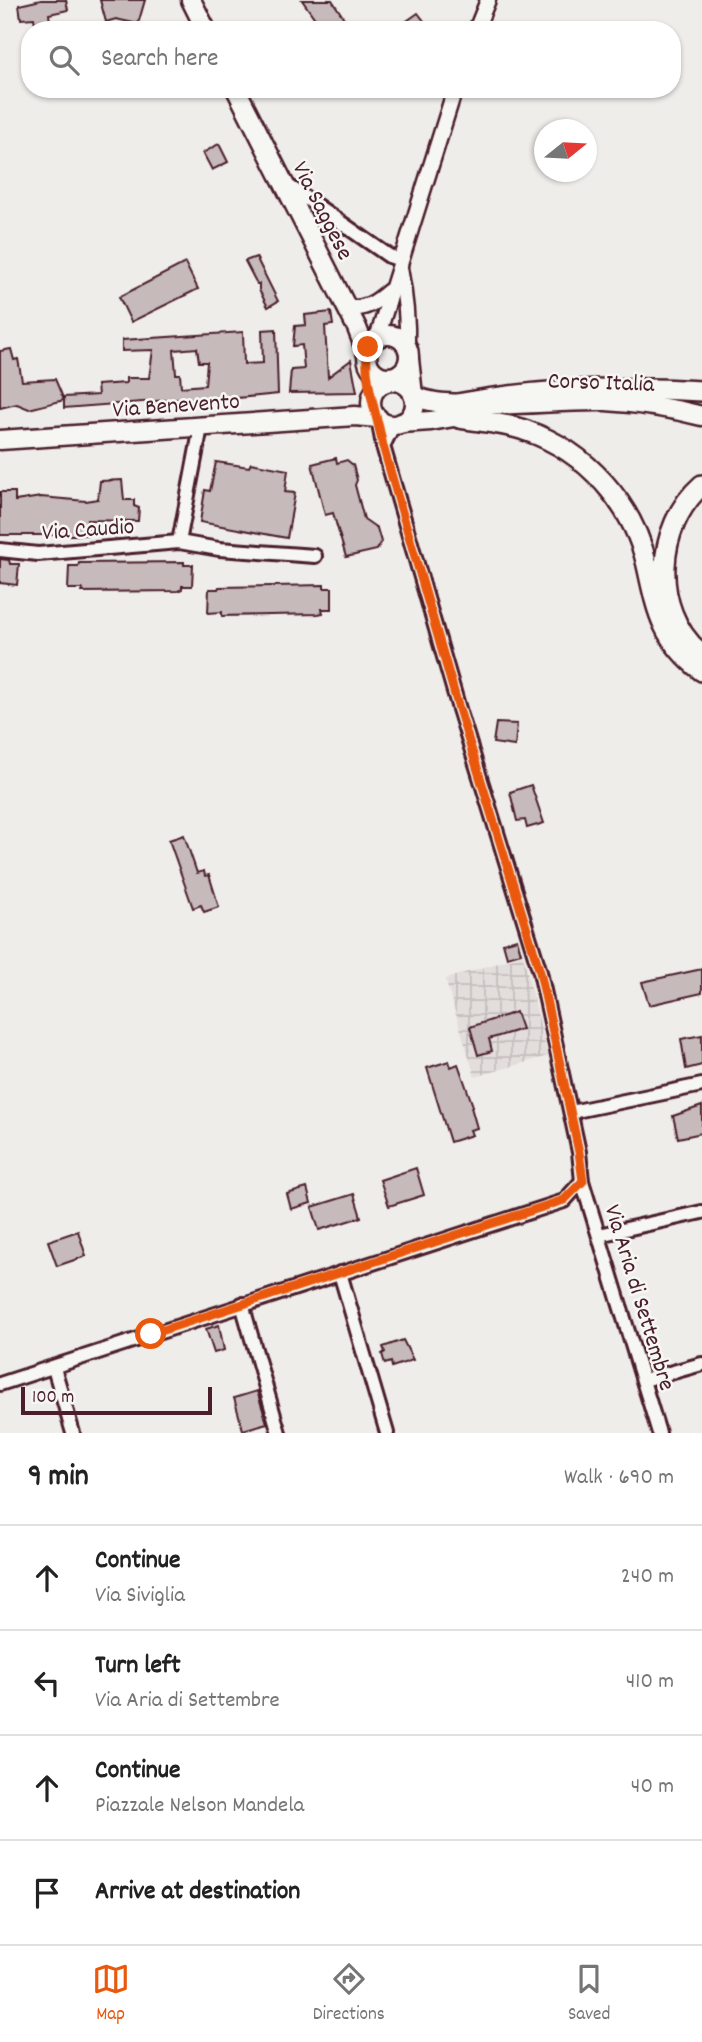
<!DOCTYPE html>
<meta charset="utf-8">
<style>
:root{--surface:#fff;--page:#f2f2f2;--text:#222;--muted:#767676;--line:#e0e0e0;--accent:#ea580c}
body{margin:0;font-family:Dekko,sans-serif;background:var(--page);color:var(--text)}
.compass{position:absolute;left:534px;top:119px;width:63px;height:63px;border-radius:50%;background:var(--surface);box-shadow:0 2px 5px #0004;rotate:72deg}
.scale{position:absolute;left:21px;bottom:18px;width:191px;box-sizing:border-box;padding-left:7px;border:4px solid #4a1f2b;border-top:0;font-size:19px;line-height:24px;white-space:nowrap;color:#4a1f2b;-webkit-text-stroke:5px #f6f6f2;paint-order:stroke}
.stop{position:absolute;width:21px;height:21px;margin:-16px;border:5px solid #ea580c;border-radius:50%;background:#fff}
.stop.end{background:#ea580c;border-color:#fff;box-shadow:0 2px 7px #0008}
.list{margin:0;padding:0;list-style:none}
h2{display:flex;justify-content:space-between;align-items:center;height:91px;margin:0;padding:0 28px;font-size:30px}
h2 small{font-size:23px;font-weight:400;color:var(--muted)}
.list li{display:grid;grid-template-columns:46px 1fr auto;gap:21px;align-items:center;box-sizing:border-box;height:105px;padding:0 28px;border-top:2px solid var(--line)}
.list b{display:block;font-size:26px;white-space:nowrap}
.list p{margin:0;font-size:23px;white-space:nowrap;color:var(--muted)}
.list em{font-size:23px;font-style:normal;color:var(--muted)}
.icon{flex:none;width:38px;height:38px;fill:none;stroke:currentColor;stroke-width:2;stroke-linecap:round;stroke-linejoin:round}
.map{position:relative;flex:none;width:702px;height:1433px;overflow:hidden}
.search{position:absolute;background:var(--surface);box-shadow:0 2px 5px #0004;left:21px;right:21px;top:21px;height:77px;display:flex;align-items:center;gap:18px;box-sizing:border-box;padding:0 24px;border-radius:28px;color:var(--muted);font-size:26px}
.sheet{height:511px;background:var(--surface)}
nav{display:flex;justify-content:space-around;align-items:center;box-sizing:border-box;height:98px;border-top:2px solid var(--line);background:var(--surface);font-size:19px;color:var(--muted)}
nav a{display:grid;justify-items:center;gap:4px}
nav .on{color:var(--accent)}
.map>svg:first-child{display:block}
</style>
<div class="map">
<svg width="702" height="1433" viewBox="0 0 702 1433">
<defs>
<pattern id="industrial-grid" width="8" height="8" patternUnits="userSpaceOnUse" patternTransform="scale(1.75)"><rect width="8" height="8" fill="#e3dedc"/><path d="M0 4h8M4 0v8" fill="none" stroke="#c4bebd"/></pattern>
</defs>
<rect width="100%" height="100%" fill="#efedea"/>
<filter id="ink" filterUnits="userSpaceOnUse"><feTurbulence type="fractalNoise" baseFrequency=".0143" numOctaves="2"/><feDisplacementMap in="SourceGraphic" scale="14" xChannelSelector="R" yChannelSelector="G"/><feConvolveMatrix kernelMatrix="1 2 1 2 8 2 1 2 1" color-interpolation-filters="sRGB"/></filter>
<g filter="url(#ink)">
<path fill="url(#industrial-grid)" d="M 523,955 L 548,1056 L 475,1077 L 445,979 Z"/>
<g fill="#c6babb" stroke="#4a1f2b" stroke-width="2" fill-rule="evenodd">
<path d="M 41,0 L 66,0 L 68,10 L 49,14 L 51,30 L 36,30 L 34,18 L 21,19 L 19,5 Z"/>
<path d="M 100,0 L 145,0 L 138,24 L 116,19 L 106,22 Z"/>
<path d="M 302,0 L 332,0 L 349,26 L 343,30 L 323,30 Z"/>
<path d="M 418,13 L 431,30 L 394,30 Z"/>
<path d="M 219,144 L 228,162 L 212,170 L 203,153 Z"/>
<path d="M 256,257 L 278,301 L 268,307 L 259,290 L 259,284 L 257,284 L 245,261 Z"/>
<path d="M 185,263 L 198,289 L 131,322 L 119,297 Z"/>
<path d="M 331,312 L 333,325 L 325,326 L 328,377 L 351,360 L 357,392 L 289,393 L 291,370 L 304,369 L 302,345 L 293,346 L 295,326 L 306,325 L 305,315 Z"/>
<path d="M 276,329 L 278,394 L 217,400 L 181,402 L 181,399 L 64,408 L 64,397 L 98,395 L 97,385 L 126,383 L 126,378 L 149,378 L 153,350 L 122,351 L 122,340 L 243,332 L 244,364 L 263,363 L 262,330 ZM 197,348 L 199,362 L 207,362 L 205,385 L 181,387 L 180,374 L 176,374 L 174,350 Z"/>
<path d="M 11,349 L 14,360 L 18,359 L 22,381 L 55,379 L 64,400 L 29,409 L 17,404 L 0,408 L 0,351 Z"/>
<path d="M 336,458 L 337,463 L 347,460 L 353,465 L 357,480 L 355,485 L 364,519 L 377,528 L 381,542 L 377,550 L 346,557 L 333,513 L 325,515 L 312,464 Z"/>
<path d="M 216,462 L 249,467 L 251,463 L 288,470 L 285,492 L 295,493 L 287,538 L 200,522 L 205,490 L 210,491 Z"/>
<path d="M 122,480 L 124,500 L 134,500 L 134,506 L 139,508 L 138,521 L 87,520 L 88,535 L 0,535 L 0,492 L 15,492 L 15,501 L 41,497 L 86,501 L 98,499 L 100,481 Z"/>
<path d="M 0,559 L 9,560 L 10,564 L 19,564 L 17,585 L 0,583 Z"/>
<path d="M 184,562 L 184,565 L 193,565 L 192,586 L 182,586 L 182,589 L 178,591 L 82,592 L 83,589 L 68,589 L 69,566 L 78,566 L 79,563 Z"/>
<path d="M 324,585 L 324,588 L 332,588 L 332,609 L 322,609 L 323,613 L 318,614 L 222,616 L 222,612 L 208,613 L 209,589 L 218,589 L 219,587 Z"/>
<path d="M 496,723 L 517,724 L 515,746 L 493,743 Z"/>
<path d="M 531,785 L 544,823 L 527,828 L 525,820 L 517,821 L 510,792 Z"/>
<path d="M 184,835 L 197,873 L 204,871 L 205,876 L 209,875 L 219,907 L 204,912 L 201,905 L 193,908 L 169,840 Z"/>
<path d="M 517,939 L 521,953 L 507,957 L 503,943 Z"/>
<path d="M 702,969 L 702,993 L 649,1005 L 642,982 Z"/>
<path d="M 516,1012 L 522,1029 L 489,1039 L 492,1051 L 478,1055 L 470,1027 Z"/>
<path d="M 702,1035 L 702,1065 L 686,1069 L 681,1039 Z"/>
<path d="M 449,1061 L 451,1067 L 458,1064 L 473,1106 L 471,1107 L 477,1128 L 470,1130 L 472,1135 L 450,1142 L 427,1068 Z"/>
<path d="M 702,1106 L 702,1133 L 678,1138 L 673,1116 Z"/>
<path d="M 416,1168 L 424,1195 L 389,1206 L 380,1180 Z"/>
<path d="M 307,1188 L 311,1203 L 291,1209 L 287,1194 Z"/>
<path d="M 354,1194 L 361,1217 L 319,1230 L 312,1207 Z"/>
<path d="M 78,1231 L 86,1256 L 57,1266 L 48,1241 Z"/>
<path d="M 219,1325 L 224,1350 L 214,1353 L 206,1329 Z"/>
<path d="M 403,1340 L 413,1360 L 392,1367 L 391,1362 L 385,1364 L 382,1354 L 385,1352 L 383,1347 Z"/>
<path d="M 257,1391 L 267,1423 L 243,1430 L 234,1398 Z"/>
</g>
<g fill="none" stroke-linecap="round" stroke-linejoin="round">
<defs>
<g id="minor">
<path d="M 287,185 L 389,256 L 401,260"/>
<path d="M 378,418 L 383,446 L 459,709 L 540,972 L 579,1152 L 582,1181 L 659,1433"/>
<path d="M 383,446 L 394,424"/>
<path d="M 179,542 L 201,427"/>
<path d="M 0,550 L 38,554 L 179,542 L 219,549 L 315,556"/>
<path d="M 571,1112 L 702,1085"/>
<path d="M 599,1235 L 702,1212"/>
<path d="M 340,1273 L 387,1433"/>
<path d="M 242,1304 L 279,1433"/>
<path d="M 54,1368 L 73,1433"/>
<path d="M 644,1380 L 702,1364"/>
<path d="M 0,1384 L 564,1201 L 582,1181"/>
</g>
<g id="tertiary">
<path d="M 476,30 L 488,0"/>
<path d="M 400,268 C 405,294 408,320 407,346"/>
<path d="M 346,308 C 365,310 375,303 389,291"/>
<path d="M 377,338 L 455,89"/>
</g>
<g id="secondary">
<path d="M 191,0 L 206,30"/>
<path d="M 236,89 L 357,328 L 367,354"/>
<circle cx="388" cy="356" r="21"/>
<path d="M 409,359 L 413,395 C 431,404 446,403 466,404 C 513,407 559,400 606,401 C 638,403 671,408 702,416"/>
<circle cx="393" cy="403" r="22"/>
<path d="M 401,423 L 431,421 L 471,414"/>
<path d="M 0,440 L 355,416 L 378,418"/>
</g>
<g id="trunk">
<path d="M 457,404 C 537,389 620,386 702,391"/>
<path d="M 459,418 C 481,422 506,423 527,431 C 586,451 633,504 647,565 C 657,611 662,640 702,671"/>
<path d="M 699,652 C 651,610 655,526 702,485"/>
</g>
</defs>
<use href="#minor" stroke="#4a1f2b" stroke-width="18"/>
<use href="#tertiary" stroke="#4a1f2b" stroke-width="19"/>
<use href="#secondary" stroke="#4a1f2b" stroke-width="23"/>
<use href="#trunk" stroke="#4a1f2b" stroke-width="24"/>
<use href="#minor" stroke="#f6f6f2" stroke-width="12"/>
<use href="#tertiary" stroke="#f6f6f2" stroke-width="14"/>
<use href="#secondary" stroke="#f6f6f2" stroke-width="18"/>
<use href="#trunk" stroke="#f6f6f2" stroke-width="19"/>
</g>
</g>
<g fill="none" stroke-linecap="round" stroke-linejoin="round" filter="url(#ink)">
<path stroke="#ea580c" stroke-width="9" d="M 151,1334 L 564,1200 L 583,1181 L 579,1152 L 540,972 L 459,709 L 383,446 C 378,417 362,377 368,347"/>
</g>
<g text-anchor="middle" stroke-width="5" stroke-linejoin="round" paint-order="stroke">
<g font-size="24" fill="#4a1f2b" stroke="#f6f6f2">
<text transform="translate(324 210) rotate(63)" y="8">Via Saggese</text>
<text transform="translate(601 381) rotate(2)" y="8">Corso Italia</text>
<text transform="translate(176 404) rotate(-4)" y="8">Via Benevento</text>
<text transform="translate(88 528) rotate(-4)" y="8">Via Caudio</text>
<text transform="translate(641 1297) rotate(73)" y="8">Via Aria di Settembre</text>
</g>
</g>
</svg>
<svg class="compass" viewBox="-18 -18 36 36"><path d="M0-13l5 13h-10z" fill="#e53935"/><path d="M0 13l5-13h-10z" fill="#767676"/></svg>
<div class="scale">100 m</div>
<div class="stop" style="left:151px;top:1334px"></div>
<div class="stop end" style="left:368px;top:347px"></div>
<div class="search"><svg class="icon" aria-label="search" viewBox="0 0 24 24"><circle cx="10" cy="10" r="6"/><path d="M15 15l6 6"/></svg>Search here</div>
</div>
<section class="sheet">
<h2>9 min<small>Walk · 690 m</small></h2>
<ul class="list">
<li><svg class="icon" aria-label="ahead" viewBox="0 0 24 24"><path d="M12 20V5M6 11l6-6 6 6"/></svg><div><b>Continue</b><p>Via Siviglia</p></div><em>240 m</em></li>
<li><svg class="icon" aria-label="left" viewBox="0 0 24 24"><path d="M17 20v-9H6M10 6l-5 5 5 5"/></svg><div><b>Turn left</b><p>Via Aria di Settembre</p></div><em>410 m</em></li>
<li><svg class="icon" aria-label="ahead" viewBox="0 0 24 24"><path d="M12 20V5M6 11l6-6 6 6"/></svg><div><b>Continue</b><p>Piazzale Nelson Mandela</p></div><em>40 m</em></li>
<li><svg class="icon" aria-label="arrive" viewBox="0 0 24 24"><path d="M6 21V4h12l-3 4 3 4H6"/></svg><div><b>Arrive at destination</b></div></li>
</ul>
</section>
<nav>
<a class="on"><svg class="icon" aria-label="map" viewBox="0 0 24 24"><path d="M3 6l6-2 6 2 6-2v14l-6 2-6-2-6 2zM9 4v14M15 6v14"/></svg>Map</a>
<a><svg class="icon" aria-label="directions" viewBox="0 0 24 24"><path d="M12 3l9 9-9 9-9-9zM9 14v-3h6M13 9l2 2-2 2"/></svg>Directions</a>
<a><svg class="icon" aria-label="saved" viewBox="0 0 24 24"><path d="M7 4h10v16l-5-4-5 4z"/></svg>Saved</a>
</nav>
